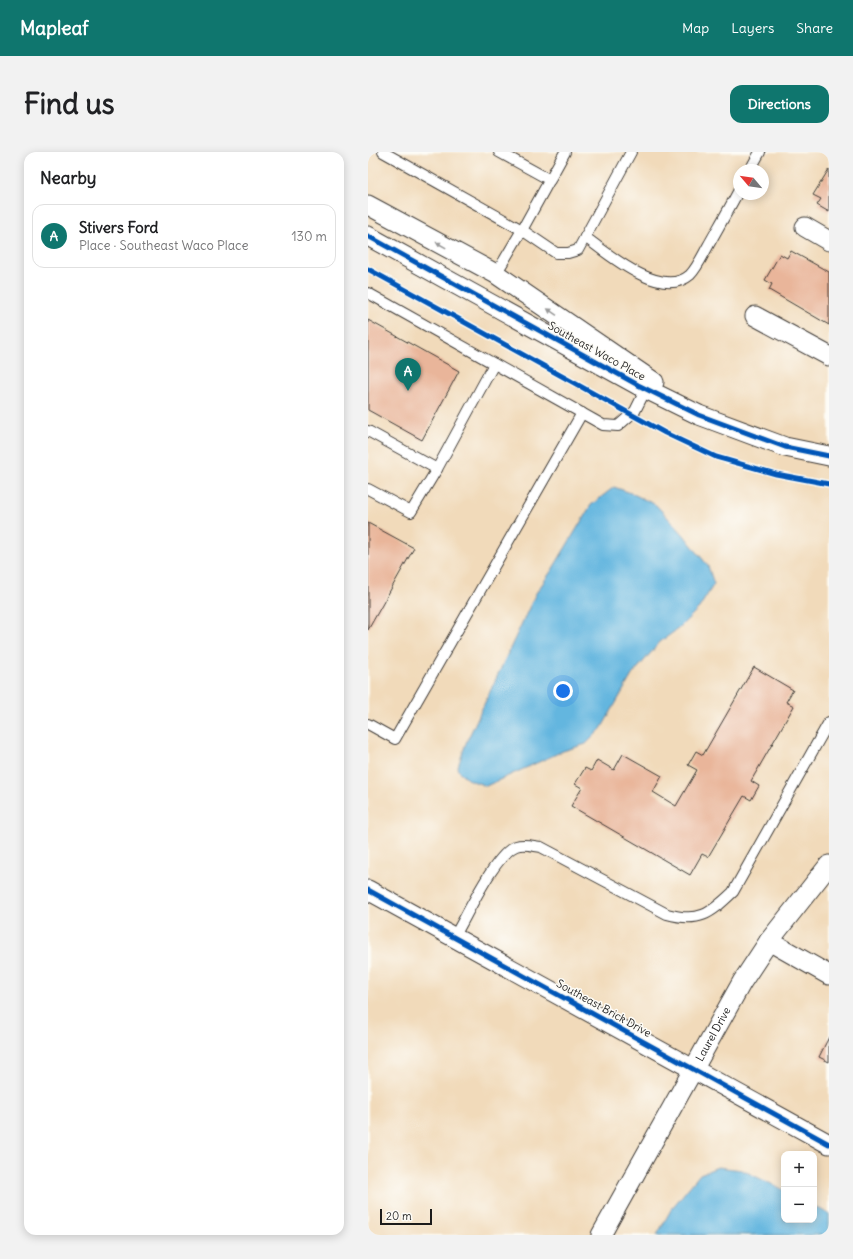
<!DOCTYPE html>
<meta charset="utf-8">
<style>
:root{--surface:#fff;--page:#f2f2f2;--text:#202124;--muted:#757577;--line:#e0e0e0;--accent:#0f766e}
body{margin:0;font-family:Delius,sans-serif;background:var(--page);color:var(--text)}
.controls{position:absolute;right:12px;bottom:12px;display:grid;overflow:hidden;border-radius:8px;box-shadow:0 2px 10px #0003}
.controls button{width:36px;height:36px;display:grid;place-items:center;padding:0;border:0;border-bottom:1px solid var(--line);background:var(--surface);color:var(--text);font:20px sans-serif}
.compass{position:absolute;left:365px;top:12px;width:36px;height:36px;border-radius:50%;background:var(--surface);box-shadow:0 2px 10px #0003;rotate:299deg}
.scale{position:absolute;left:12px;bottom:10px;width:52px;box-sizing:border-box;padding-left:4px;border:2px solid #1c1c1c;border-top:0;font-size:11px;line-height:14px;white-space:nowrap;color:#1c1c1c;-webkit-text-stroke:3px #fdfcf7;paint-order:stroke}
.you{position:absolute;left:195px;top:539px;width:14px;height:14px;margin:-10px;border:3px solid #fff;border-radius:50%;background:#1a73e8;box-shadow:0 0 0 6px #1a73e833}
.badge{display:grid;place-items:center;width:26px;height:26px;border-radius:50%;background:var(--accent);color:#fff;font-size:13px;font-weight:700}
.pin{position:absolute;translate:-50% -33px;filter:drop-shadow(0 1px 2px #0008)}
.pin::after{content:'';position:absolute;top:21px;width:14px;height:12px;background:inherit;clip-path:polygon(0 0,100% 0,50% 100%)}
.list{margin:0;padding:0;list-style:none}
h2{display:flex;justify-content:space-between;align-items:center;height:52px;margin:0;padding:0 16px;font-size:17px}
h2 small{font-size:13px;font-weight:400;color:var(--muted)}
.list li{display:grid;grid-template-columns:26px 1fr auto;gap:12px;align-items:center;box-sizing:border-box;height:64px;margin:0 8px 8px;padding:0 8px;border:1px solid var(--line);border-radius:12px}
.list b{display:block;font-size:15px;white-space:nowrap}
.list p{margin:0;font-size:13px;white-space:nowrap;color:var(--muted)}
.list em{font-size:13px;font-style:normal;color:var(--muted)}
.map{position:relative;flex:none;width:461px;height:1083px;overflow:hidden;border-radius:12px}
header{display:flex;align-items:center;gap:24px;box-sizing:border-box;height:56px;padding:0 20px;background:var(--accent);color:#fff}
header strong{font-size:19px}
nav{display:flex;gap:22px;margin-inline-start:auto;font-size:14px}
.intro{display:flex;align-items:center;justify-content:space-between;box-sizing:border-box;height:96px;padding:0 24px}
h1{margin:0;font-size:28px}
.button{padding:10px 18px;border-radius:12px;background:var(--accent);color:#fff;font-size:14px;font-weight:700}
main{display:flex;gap:24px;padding:0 24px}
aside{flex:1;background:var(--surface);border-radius:12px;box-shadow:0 2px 10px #0003}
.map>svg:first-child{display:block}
</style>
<header>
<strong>Mapleaf</strong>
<nav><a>Map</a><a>Layers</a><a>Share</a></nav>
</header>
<div class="intro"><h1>Find us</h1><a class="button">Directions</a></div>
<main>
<aside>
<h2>Nearby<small></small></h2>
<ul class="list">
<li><span class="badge">A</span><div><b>Stivers Ford</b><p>Place · Southeast Waco Place</p></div><em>130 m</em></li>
</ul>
</aside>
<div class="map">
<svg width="461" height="1083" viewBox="0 0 461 1083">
<rect width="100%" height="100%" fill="#fdfcf7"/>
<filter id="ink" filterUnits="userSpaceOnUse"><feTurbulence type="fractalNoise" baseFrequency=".025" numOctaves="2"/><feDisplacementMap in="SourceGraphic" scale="8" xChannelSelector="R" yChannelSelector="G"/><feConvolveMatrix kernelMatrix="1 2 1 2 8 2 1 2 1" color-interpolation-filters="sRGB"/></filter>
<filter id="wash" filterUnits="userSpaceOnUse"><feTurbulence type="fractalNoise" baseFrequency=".012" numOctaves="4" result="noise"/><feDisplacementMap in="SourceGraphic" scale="16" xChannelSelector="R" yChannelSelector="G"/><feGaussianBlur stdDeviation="0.9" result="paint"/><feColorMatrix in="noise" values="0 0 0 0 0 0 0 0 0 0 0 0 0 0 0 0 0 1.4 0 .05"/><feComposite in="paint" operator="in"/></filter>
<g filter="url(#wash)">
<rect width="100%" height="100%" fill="#f1daba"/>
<g fill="#63b6df" stroke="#40697e">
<path d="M 246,335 L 263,341 L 288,353 L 315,382 L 340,414 L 346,432 L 331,456 L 311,476 L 292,490 L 264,523 L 233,577 L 218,592 L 195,599 L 118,634 L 99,627 L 89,617 L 98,591 L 168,441 L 184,418 L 223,353 Z"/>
<path d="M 350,1015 L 374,1018 L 416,1038 L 416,1068 L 446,1068 L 446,1054 L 461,1062 L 461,1083 L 289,1083 L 304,1056 L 332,1022 Z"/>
</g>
<g id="blocks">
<g fill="#e9b59a">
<path d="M 461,17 L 461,60 L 449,53 L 453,47 L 445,43 Z"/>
<path d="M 423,99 L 461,120 L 461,173 L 401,138 L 404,132 L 397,128 L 412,102 L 419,106 Z"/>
<path d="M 0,168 L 91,219 L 54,288 L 0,258 Z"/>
<path d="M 0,371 L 46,396 L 0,478 Z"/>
<path d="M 386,515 L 425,538 L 418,550 L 426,554 L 383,629 L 391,634 L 383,648 L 376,644 L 340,705 L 334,702 L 322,723 L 203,654 L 214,636 L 207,632 L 217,616 L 223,619 L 229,608 L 246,618 L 255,602 L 294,624 L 285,640 L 308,654 L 329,618 L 320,613 L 328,599 L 335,603 Z"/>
<path d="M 461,885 L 461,910 L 451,905 Z"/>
</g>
</g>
</g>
<g filter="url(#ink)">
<use href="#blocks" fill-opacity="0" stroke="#3c3834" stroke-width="1"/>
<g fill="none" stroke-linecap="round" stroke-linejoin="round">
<defs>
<g id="lane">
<path d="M 15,0 L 154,78 L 128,122"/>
<path d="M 131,0 L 182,28"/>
<path d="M 197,0 L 154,78 L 188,101 L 200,101 L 210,98 L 263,0"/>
<path d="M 382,18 L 392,0"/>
<path d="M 217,85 C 240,102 293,148 322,123 C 329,116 335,103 340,94 C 350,76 361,57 371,38"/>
<path d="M 0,141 L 235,273 L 250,274 L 267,259 L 278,237"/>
<path d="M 0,279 L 69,317"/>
<path d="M 0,337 L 43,360 L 69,317 L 126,212"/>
<path d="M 0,572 L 27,587 L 214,261"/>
<path d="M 86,785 C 99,764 126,703 148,694 C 156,691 165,694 173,695 L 299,762 C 331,771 342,762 365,740 L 461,570"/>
</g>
<g id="street">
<path d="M 0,53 L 128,122 L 286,230"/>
<path d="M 437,75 L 461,89"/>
<path d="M 0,84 L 270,233 L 331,263 L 417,295 L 461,304"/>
<path d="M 387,164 L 461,204"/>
<path d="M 0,738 L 461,992"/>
<path d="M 401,789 L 461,823"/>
<path id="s1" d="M 233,1083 L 374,830 L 401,789 L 461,713"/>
</g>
</defs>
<use href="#lane" stroke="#3c3834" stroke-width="12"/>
<use href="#street" stroke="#3c3834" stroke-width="21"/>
<use href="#lane" stroke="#fff" stroke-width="10"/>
<use href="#street" stroke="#fff" stroke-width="19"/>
<defs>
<g id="cycleway">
<path d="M 0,84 L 270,233 L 331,263 L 417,295 L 461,304"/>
<path d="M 0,117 L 297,281 L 348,305 L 408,322 L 461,332"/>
<path d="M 0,738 L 461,992"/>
</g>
</defs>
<use href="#cycleway" stroke="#fdfcf7" stroke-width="8"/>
<use href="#cycleway" stroke="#0057b8" stroke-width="5"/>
</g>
<defs><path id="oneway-solid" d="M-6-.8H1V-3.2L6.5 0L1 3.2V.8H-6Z"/></defs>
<g fill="#999">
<use href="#oneway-solid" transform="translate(73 93) rotate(-151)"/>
<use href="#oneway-solid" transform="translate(184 160) rotate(-146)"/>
</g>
</g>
<g text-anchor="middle" stroke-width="3" stroke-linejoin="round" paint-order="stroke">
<g font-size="11" fill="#1c1c1c" stroke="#fdfcf7">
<text transform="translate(229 199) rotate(29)" y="4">Southeast Waco Place</text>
<text transform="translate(236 856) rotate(29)" y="4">Southeast Brick Drive</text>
<text dy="4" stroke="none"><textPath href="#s1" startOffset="230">Laurel Drive</textPath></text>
</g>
</g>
</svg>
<div class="controls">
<button>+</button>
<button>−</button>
</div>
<svg class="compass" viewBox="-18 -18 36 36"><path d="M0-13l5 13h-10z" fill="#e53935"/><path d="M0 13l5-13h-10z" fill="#757577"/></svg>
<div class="scale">20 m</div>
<div class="you"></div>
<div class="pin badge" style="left:40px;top:239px">A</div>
</div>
</main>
